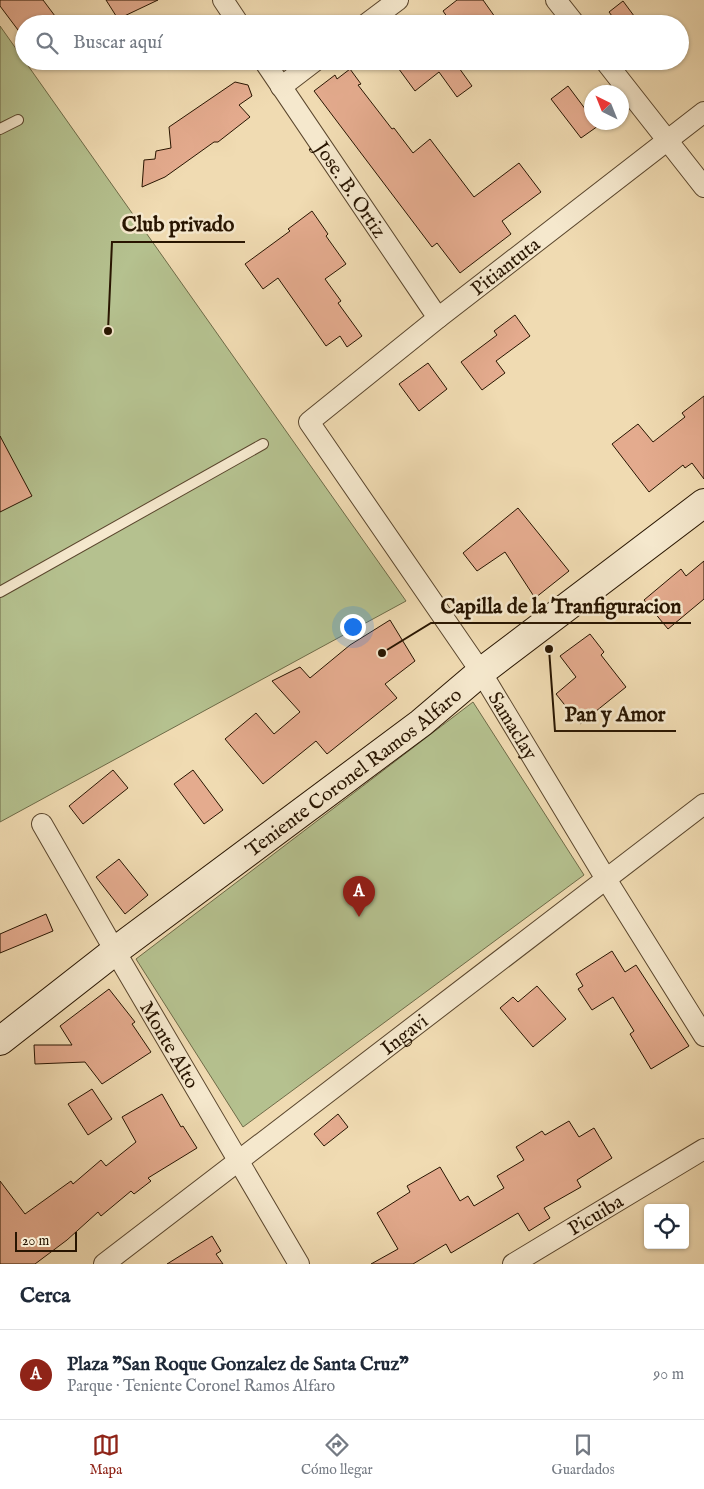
<!DOCTYPE html>
<html lang="es">
<meta charset="utf-8">
<style>
:root{--surface:#fff;--page:#f2f2f3;--text:#1f2937;--muted:#747a83;--line:#e0e1e3;--accent:#8f2418}
body{margin:0;font-family:"IM FELL English",serif;background:var(--page);color:var(--text)}
.controls{position:absolute;right:15px;bottom:15px;display:grid;overflow:hidden;border-radius:5px;box-shadow:0 1px 4px #0004}
.controls button{width:45px;height:45px;display:grid;place-items:center;padding:0;border:0;border-bottom:1px solid var(--line);background:var(--surface);color:var(--text);font:25px sans-serif}
.compass{position:absolute;left:584px;top:85px;width:45px;height:45px;border-radius:50%;background:var(--surface);box-shadow:0 1px 4px #0004;rotate:317deg}
.scale{position:absolute;left:15px;bottom:12px;width:62px;box-sizing:border-box;padding-left:5px;border:2px solid #281501;border-top:0;font-size:14px;line-height:18px;white-space:nowrap;color:#281501;-webkit-text-stroke:4px #f5e8cd;paint-order:stroke}
.you{position:absolute;left:352px;top:626px;width:18px;height:18px;margin:-12px;border:4px solid #fff;border-radius:50%;background:#1a73e8;box-shadow:0 0 0 8px #1a73e833}
.badge{display:grid;place-items:center;width:32px;height:32px;border-radius:50%;background:var(--accent);color:#fff;font-size:16px;font-weight:700}
.pin{position:absolute;translate:-50% -41px;filter:drop-shadow(0 1px 2px #0008)}
.pin::after{content:'';position:absolute;top:26px;width:18px;height:15px;background:inherit;clip-path:polygon(0 0,100% 0,50% 100%)}
.list{margin:0;padding:0;list-style:none}
h2{display:flex;justify-content:space-between;align-items:center;height:65px;margin:0;padding:0 20px;font-size:21px}
h2 small{font-size:16px;font-weight:400;color:var(--muted)}
.list li{display:grid;grid-template-columns:32px 1fr auto;gap:15px;align-items:center;box-sizing:border-box;height:90px;padding:0 20px;border-top:1px solid var(--line)}
.list b{display:block;font-size:19px;white-space:nowrap}
.list p{margin:0;font-size:16px;white-space:nowrap;color:var(--muted)}
.list em{font-size:16px;font-style:normal;color:var(--muted)}
.icon{flex:none;width:28px;height:28px;fill:none;stroke:currentColor;stroke-width:2;stroke-linecap:round;stroke-linejoin:round}
.map{position:relative;flex:none;width:704px;height:1264px;overflow:hidden}
.search{position:absolute;background:var(--surface);box-shadow:0 1px 4px #0004;left:15px;right:15px;top:15px;height:55px;display:flex;align-items:center;gap:12px;box-sizing:border-box;padding:0 18px;border-radius:28px;color:var(--muted);font-size:19px}
.sheet{height:155px;background:var(--surface)}
nav{display:flex;justify-content:space-around;align-items:center;box-sizing:border-box;height:70px;border-top:1px solid var(--line);background:var(--surface);font-size:14px;color:var(--muted)}
nav a{display:grid;justify-items:center;gap:2px}
nav .on{color:var(--accent)}
.map>svg:first-child{display:block}
</style>
<div class="map">
<svg width="704" height="1264" viewBox="0 0 704 1264">
<rect width="100%" height="100%" fill="#f0dbb2"/>
<filter id="stains"><feTurbulence type="fractalNoise" baseFrequency=".004" numOctaves="4"/><feColorMatrix values="0 0 0 0 .2 0 0 0 0 .09 0 0 0 0 .02 0 0 0 .5 -.17"/></filter>
<radialGradient id="worn" r=".72"><stop offset=".6" stop-color="#630" stop-opacity="0"/><stop offset="1" stop-color="#630" stop-opacity=".3"/></radialGradient>
<g fill="#b5c18f" stroke="#6e6b48">
<path d="M 0,26 L 406,601 L 0,822 Z"/>
<path d="M 473,702 L 584,875 L 243,1127 L 136,959 Z"/>
</g>
<g fill="#e4ab8e" stroke="#281501">
<path d="M 0,0 L 43,0 L 61,24 L 24,24 L 24,38 L 0,6 Z"/>
<path d="M 106,0 L 158,0 L 118,19 Z"/>
<path d="M 457,0 L 483,0 L 500,24 L 452,24 L 443,11 Z"/>
<path d="M 623,1 L 640,24 L 618,24 L 609,12 Z"/>
<path d="M 393,61 L 454,61 L 472,86 L 457,97 L 439,72 L 415,91 Z"/>
<path d="M 350,69 L 361,84 L 358,85 L 392,129 L 394,128 L 413,153 L 430,139 L 474,197 L 519,163 L 541,192 L 502,221 L 511,234 L 460,273 L 437,243 L 432,247 L 314,91 L 335,75 L 337,79 Z"/>
<path d="M 235,82 L 248,85 L 252,96 L 239,105 L 250,117 L 218,142 L 214,142 L 165,177 L 142,187 L 144,160 L 155,159 L 156,151 L 171,148 L 169,127 Z"/>
<path d="M 568,86 L 592,118 L 592,122 L 595,122 L 598,126 L 581,138 L 551,99 Z"/>
<path d="M 312,211 L 328,234 L 326,236 L 346,264 L 325,279 L 341,301 L 338,303 L 362,336 L 347,347 L 340,336 L 326,346 L 278,278 L 263,289 L 245,264 L 290,231 L 288,229 Z"/>
<path d="M 515,315 L 530,336 L 496,361 L 505,373 L 482,390 L 461,362 L 497,335 L 494,331 Z"/>
<path d="M 428,363 L 447,389 L 419,411 L 399,384 Z"/>
<path d="M 704,396 L 704,479 L 692,463 L 685,468 L 683,465 L 649,492 L 612,444 L 638,424 L 653,442 L 685,417 L 682,413 Z"/>
<path d="M 0,436 L 32,496 L 0,512 Z"/>
<path d="M 518,508 L 569,571 L 535,598 L 505,552 L 477,571 L 463,553 Z"/>
<path d="M 704,561 L 704,599 L 668,629 L 644,600 L 681,569 L 686,576 Z"/>
<path d="M 390,620 L 415,661 L 385,684 L 397,698 L 327,754 L 316,741 L 263,784 L 225,739 L 256,713 L 274,734 L 300,712 L 272,681 L 300,667 L 310,678 L 350,645 Z"/>
<path d="M 590,634 L 604,652 L 601,655 L 626,687 L 580,724 L 556,694 L 576,677 L 560,656 Z"/>
<path d="M 113,770 L 128,788 L 83,824 L 69,806 Z"/>
<path d="M 193,770 L 223,810 L 204,824 L 174,784 Z"/>
<path d="M 119,859 L 148,895 L 125,914 L 96,877 Z"/>
<path d="M 46,914 L 53,931 L 0,953 L 0,934 Z"/>
<path d="M 612,951 L 625,972 L 636,965 L 689,1046 L 651,1069 L 630,1034 L 634,1031 L 613,997 L 592,1010 L 578,989 L 583,986 L 576,974 Z"/>
<path d="M 537,986 L 566,1019 L 533,1047 L 500,1008 L 513,997 L 518,1002 Z"/>
<path d="M 109,989 L 135,1022 L 132,1024 L 151,1052 L 102,1084 L 85,1062 L 35,1064 L 34,1045 L 72,1045 L 60,1026 Z"/>
<path d="M 92,1089 L 112,1119 L 88,1135 L 68,1104 Z"/>
<path d="M 162,1094 L 181,1127 L 183,1126 L 197,1148 L 148,1178 L 151,1181 L 134,1194 L 131,1191 L 101,1216 L 98,1212 L 67,1240 L 35,1264 L 0,1264 L 0,1181 L 25,1214 L 71,1181 L 73,1184 L 101,1160 L 106,1166 L 136,1142 L 122,1117 Z"/>
<path d="M 338,1114 L 348,1127 L 324,1146 L 314,1134 Z"/>
<path d="M 569,1121 L 579,1137 L 594,1128 L 612,1158 L 577,1180 L 581,1187 L 544,1208 L 550,1218 L 529,1231 L 518,1213 L 451,1253 L 446,1244 L 413,1264 L 371,1264 L 398,1249 L 377,1213 L 410,1192 L 407,1186 L 440,1167 L 460,1201 L 468,1196 L 474,1206 L 504,1188 L 497,1176 L 524,1160 L 516,1147 L 542,1131 L 545,1135 Z"/>
<path d="M 212,1236 L 221,1251 L 216,1254 L 223,1264 L 167,1264 Z"/>
</g>
<g fill="none" stroke-linecap="round" stroke-linejoin="round">
<defs>
<g id="lane">
<path d="M 0,129 L 18,120"/>
<path d="M 0,592 L 263,444"/>
</g>
<g id="street">
<path d="M 223,0 L 239,24"/>
<path d="M 556,0 L 575,24"/>
<path d="M 366,24 L 398,0"/>
<path id="s1" d="M 264,61 L 438,318"/>
<path d="M 605,61 L 704,187"/>
<path d="M 281,87 L 315,61"/>
<path id="s2" d="M 704,112 L 438,318 L 309,422 L 481,672 L 606,879 L 704,1036"/>
<path id="s3" d="M 42,824 L 115,951 L 299,1264"/>
<path id="s4" d="M 104,1264 L 704,804"/>
<path id="s5" d="M 513,1264 L 704,1149"/>
</g>
<g id="secondary">
<path id="s6" d="M 0,1041 L 115,951 L 421,723 L 481,672 L 704,503"/>
</g>
</defs>
<use href="#lane" stroke="#5a462d" stroke-width="12"/>
<use href="#street" stroke="#5a462d" stroke-width="22"/>
<use href="#secondary" stroke="#281501" stroke-width="30"/>
<use href="#lane" stroke="#f5e8cd" stroke-width="10"/>
<use href="#street" stroke="#f5e8cd" stroke-width="20"/>
<use href="#secondary" stroke="#f5e8cd" stroke-width="28"/>
</g>
<g text-anchor="middle" stroke-width="5" stroke-linejoin="round" paint-order="stroke">
<g font-size="20" fill="#281501" stroke="#f5e8cd">
<text dy="7" stroke="none"><textPath href="#s1" startOffset="155">Jose. B. Ortiz</textPath></text>
<text transform="translate(505 266) rotate(-38)" y="7">Pitiantuta</text>
<text dy="7" stroke="none"><textPath href="#s2" startOffset="868">Samaclay</textPath></text>
<text dy="7" stroke="none"><textPath href="#s6" startOffset="444">Teniente Coronel Ramos Alfaro</textPath></text>
<text dy="7" stroke="none"><textPath href="#s4" startOffset="378">Ingavi</textPath></text>
<text dy="7" stroke="none"><textPath href="#s3" startOffset="255">Monte Alto</textPath></text>
<text dy="7" stroke="none"><textPath href="#s5" startOffset="96">Picuiba</textPath></text>
</g>
</g>
<path fill="none" stroke="#281501" stroke-width="2" d="M108 331L112 242H245M382 653L431 623H691M549 649L555 731H676"/>
<g fill="#281501" stroke="#f5e8cd" stroke-width="2">
<circle cx="108" cy="331" r="5"/>
<circle cx="382" cy="653" r="5"/>
<circle cx="549" cy="649" r="5"/>
</g>
<g font-size="21" text-anchor="middle" font-weight="bold" fill="#281501" stroke="#f5e8cd" stroke-width="5" stroke-linejoin="round" paint-order="stroke">
<text x="178" y="231">Club privado</text>
<text x="561" y="613">Capilla de la Tranfiguracion</text>
<text x="615" y="721">Pan y Amor</text>
</g>
<rect width="100%" height="100%" filter="url(#stains)"/>
<rect width="100%" height="100%" fill="url(#worn)"/>
</svg>
<div class="controls">
<button><svg class="icon" aria-label="locate" viewBox="0 0 24 24"><circle cx="12" cy="12" r="6"/><path d="M12 2v4M12 18v4M2 12h4M18 12h4"/></svg></button>
</div>
<svg class="compass" viewBox="-18 -18 36 36"><path d="M0-13l5 13h-10z" fill="#e53935"/><path d="M0 13l5-13h-10z" fill="#747a83"/></svg>
<div class="scale">20 m</div>
<div class="you"></div>
<div class="pin badge" style="left:359px;top:917px">A</div>
<div class="search"><svg class="icon" aria-label="search" viewBox="0 0 24 24"><circle cx="10" cy="10" r="6"/><path d="M15 15l6 6"/></svg>Buscar aquí</div>
</div>
<section class="sheet">
<h2>Cerca<small></small></h2>
<ul class="list">
<li><span class="badge">A</span><div><b>Plaza &quot;San Roque Gonzalez de Santa Cruz&quot;</b><p>Parque · Teniente Coronel Ramos Alfaro</p></div><em>90 m</em></li>
</ul>
</section>
<nav>
<a class="on"><svg class="icon" aria-label="map" viewBox="0 0 24 24"><path d="M3 6l6-2 6 2 6-2v14l-6 2-6-2-6 2zM9 4v14M15 6v14"/></svg>Mapa</a>
<a><svg class="icon" aria-label="directions" viewBox="0 0 24 24"><path d="M12 3l9 9-9 9-9-9zM9 14v-3h6M13 9l2 2-2 2"/></svg>Cómo llegar</a>
<a><svg class="icon" aria-label="saved" viewBox="0 0 24 24"><path d="M7 4h10v16l-5-4-5 4z"/></svg>Guardados</a>
</nav>
